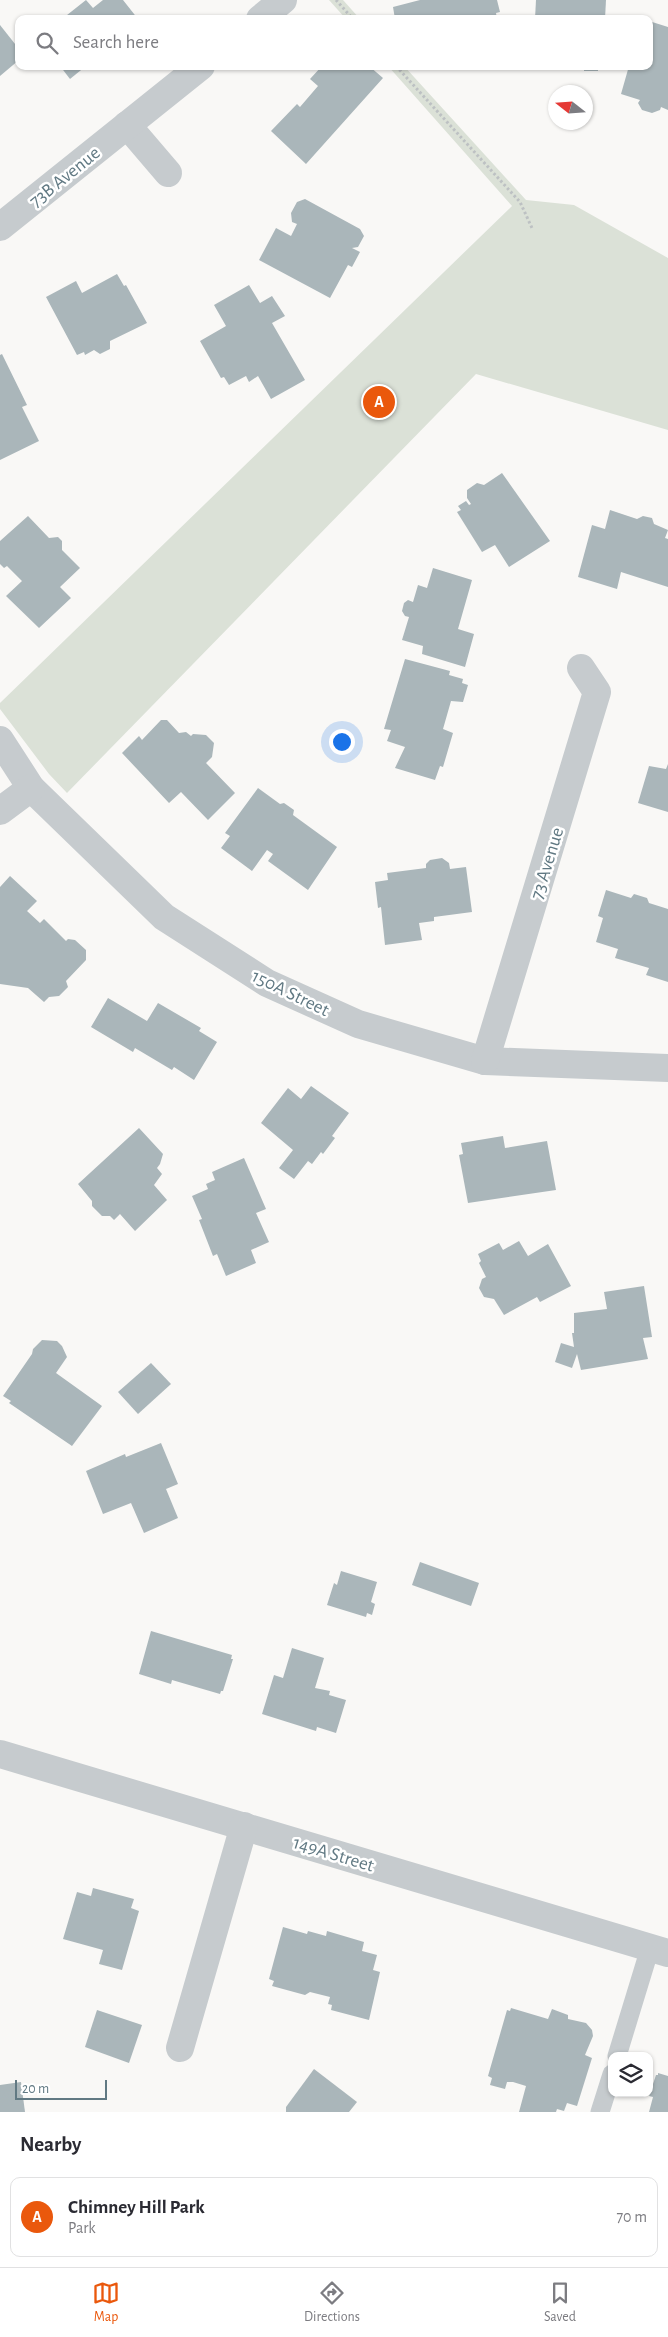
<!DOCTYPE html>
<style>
:root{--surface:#fff;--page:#f7f7f7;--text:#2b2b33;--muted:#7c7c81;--line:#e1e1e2;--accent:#ea580c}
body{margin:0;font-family:"Alegreya Sans",sans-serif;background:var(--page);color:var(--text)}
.controls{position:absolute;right:15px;bottom:15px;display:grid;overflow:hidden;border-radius:10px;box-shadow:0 1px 4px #0004}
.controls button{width:45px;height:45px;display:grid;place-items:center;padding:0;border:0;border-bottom:1px solid var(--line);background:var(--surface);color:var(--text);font:25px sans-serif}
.compass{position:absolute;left:548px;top:85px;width:45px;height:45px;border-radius:50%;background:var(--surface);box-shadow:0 1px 4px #0004;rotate:287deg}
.scale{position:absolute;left:15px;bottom:12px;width:92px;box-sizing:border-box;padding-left:5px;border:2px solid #617983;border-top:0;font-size:14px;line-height:18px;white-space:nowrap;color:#617983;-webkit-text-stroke:4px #fff;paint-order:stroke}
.you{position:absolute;left:341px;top:741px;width:18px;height:18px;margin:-12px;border:4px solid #fff;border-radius:50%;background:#1a73e8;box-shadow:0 0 0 8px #1a73e833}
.badge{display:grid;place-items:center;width:32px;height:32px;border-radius:50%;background:var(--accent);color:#fff;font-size:16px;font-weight:700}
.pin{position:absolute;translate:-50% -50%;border:2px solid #fff;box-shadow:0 1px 5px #0006}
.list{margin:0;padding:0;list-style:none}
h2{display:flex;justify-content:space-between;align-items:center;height:65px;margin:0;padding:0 20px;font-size:21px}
h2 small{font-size:16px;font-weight:400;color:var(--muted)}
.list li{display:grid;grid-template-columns:32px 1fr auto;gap:15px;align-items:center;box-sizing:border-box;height:80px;margin:0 10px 10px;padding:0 10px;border:1px solid var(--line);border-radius:10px}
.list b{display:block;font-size:19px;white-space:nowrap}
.list p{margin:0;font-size:16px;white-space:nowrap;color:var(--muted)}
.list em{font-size:16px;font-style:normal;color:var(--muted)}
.icon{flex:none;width:28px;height:28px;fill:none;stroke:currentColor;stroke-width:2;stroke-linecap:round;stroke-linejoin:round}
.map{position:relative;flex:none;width:668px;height:2112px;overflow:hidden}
.search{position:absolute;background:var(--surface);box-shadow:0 1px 4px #0004;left:15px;right:15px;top:15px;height:55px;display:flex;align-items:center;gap:12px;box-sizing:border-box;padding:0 18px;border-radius:10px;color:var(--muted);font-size:19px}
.sheet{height:155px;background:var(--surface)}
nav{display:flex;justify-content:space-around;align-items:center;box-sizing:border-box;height:70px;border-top:1px solid var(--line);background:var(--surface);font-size:14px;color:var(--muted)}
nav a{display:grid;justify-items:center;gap:2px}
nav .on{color:var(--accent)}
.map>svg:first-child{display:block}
</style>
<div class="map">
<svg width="668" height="2112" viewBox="0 0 668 2112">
<rect width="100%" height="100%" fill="#f9f8f6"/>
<g fill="#dbe1d7">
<path d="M 329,0 L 343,0 L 360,19 L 346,19 Z"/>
<path d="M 388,66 L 404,66 L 526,200 L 574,205 L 668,258 L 668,430 L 476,374 L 67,793 L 49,774 L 0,709 L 0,703 L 512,206 Z"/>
</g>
<g fill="#aab6ba">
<path d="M 86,0 L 93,8 L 103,0 L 123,0 L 138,19 L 62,19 Z"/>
<path d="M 420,0 L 497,0 L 500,12 L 496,13 L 497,19 L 395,19 L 393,7 Z"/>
<path d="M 536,0 L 606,0 L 605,19 L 535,19 Z"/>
<path d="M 649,21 L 668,27 L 668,110 L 661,107 L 660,110 L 652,113 L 642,110 L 638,103 L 640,100 L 621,94 L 629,66 L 649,66 Z"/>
<path d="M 0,25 L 19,49 L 19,60 L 0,76 Z"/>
<path d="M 60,66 L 86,66 L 70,79 Z"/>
<path d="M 322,66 L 369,66 L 383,78 L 306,164 L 271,131 L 297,104 L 300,107 L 318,86 L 310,79 Z"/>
<rect x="584" y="66" width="14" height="5"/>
<path d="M 305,199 L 360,229 L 364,236 L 358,247 L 352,248 L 360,252 L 352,267 L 348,265 L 330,298 L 259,260 L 276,228 L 291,236 L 297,224 L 292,222 L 291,213 L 297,202 Z"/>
<path d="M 117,274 L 124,286 L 126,285 L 147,323 L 110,341 L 110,349 L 100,354 L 94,350 L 85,355 L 84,352 L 77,355 L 46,297 L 76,281 L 82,293 Z"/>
<path d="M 249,285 L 260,303 L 272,296 L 285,316 L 272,323 L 305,380 L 271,399 L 258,376 L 249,382 L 246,376 L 229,385 L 224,377 L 221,378 L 200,341 L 226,326 L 214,305 Z"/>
<path d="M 2,354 L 27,405 L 22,407 L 39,441 L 0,460 L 0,355 Z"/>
<path d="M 502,473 L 550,541 L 509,567 L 495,545 L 482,552 L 457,512 L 461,510 L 458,506 L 466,501 L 469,505 L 471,504 L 467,498 L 467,490 L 477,483 L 484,485 Z"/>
<path d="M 610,510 L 637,519 L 643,516 L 652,518 L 654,524 L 668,530 L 665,538 L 668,539 L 668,587 L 621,572 L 617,589 L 578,577 L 592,525 L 605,529 Z"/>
<path d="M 28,516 L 49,538 L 58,537 L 62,541 L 62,550 L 80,568 L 60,587 L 71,598 L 39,628 L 6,596 L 22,581 L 7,566 L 4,568 L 0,564 L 0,541 Z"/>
<path d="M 433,568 L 472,580 L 458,629 L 474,634 L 465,667 L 422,654 L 423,646 L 402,640 L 409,617 L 405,616 L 402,611 L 404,603 L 408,600 L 413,602 L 418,585 L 427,588 Z"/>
<path d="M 405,659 L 450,671 L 449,675 L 463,679 L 462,683 L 468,685 L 463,702 L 451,701 L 443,729 L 453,733 L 443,767 L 440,766 L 435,780 L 395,768 L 405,747 L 387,741 L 391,730 L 384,729 Z"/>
<path d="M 161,720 L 167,720 L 179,733 L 186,732 L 191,736 L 193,734 L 206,735 L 214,743 L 212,757 L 206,763 L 235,793 L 208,820 L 181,792 L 169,803 L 122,753 L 139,736 L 142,740 Z"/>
<path d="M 668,764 L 668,812 L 638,803 L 649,766 L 666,769 Z"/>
<path d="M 258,788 L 280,804 L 284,803 L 294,810 L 293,815 L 337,847 L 308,890 L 268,861 L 273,854 L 267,850 L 252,871 L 221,848 L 230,836 L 225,833 Z"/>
<path d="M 442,858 L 449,863 L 450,869 L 466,867 L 472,912 L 434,917 L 434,921 L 419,923 L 422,940 L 385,945 L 381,907 L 378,908 L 375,882 L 388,880 L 387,873 L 426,868 L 426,864 L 430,860 Z"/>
<path d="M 10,876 L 37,901 L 27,911 L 40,923 L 44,919 L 66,941 L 68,939 L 75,940 L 86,950 L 86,960 L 66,981 L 68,987 L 59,996 L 49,997 L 44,1002 L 28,988 L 0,984 L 0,887 Z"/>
<path d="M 606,890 L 631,898 L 634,894 L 647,898 L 649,903 L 668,909 L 668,982 L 646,975 L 649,968 L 615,958 L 618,949 L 596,942 L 603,918 L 598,916 Z"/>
<path d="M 108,998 L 147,1021 L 158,1003 L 201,1028 L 199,1031 L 217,1042 L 194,1080 L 174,1067 L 172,1070 L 135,1048 L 133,1052 L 91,1027 Z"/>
<path d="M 311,1086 L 349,1113 L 332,1136 L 335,1138 L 323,1154 L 321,1152 L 312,1164 L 308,1161 L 294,1179 L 279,1168 L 293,1150 L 261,1123 L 288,1088 L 301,1099 Z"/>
<path d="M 139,1128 L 163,1154 L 160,1164 L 157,1168 L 162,1174 L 154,1185 L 167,1200 L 135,1231 L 120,1214 L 114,1220 L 110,1216 L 102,1216 L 92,1206 L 92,1201 L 78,1184 Z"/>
<path d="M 503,1136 L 505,1148 L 547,1141 L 556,1190 L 468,1203 L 459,1155 L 463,1154 L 461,1143 Z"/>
<path d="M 244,1158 L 266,1209 L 256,1213 L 269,1242 L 251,1250 L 256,1263 L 226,1276 L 217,1254 L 213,1256 L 199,1220 L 202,1219 L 192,1196 L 208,1189 L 206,1184 L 215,1180 L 212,1172 Z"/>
<path d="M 519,1241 L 528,1256 L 548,1244 L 571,1286 L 540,1302 L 537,1297 L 504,1315 L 494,1299 L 484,1297 L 479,1288 L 482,1279 L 486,1277 L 479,1263 L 481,1261 L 478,1254 L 499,1243 L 503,1250 Z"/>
<path d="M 644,1286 L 652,1337 L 643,1338 L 648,1359 L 581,1370 L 577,1354 L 572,1368 L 555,1362 L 561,1343 L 574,1347 L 572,1333 L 574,1333 L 574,1313 L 607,1309 L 604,1292 Z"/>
<path d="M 42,1340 L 57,1341 L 62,1346 L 67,1357 L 56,1373 L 102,1406 L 72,1446 L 9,1403 L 11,1401 L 3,1396 L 32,1354 L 33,1349 Z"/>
<path d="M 151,1363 L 171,1384 L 138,1414 L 118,1392 Z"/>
<path d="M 161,1443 L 178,1484 L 166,1489 L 178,1518 L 144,1533 L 131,1503 L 103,1514 L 86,1471 L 125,1454 L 126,1457 Z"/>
<path d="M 420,1562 L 479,1583 L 471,1606 L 412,1585 Z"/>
<path d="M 341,1571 L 377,1582 L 371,1602 L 375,1604 L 372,1615 L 367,1613 L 366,1617 L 327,1605 L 334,1583 L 337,1585 Z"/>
<path d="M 151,1631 L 232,1655 L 231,1659 L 233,1659 L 223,1691 L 221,1691 L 220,1694 L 172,1680 L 171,1684 L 139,1674 Z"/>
<path d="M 292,1648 L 324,1658 L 315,1688 L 330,1691 L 329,1695 L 346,1700 L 336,1733 L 317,1727 L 316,1731 L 262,1714 L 274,1675 L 283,1678 Z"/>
<path d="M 93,1888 L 134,1899 L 131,1908 L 139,1911 L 122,1970 L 99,1964 L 103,1950 L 63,1939 L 77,1892 L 91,1896 Z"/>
<path d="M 283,1927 L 307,1934 L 308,1931 L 326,1936 L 327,1931 L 364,1942 L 362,1951 L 377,1955 L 373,1970 L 380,1972 L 369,2020 L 331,2010 L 332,2005 L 328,2004 L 330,1997 L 310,1992 L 305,1995 L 272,1986 L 274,1981 L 269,1979 Z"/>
<path d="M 511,2008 L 548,2019 L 552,2009 L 568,2015 L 568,2019 L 586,2023 L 592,2030 L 593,2036 L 585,2055 L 592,2058 L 577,2106 L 567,2103 L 564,2111 L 557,2109 L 556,2112 L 519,2112 L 526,2086 L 513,2082 L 507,2082 L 505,2089 L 490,2085 L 492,2078 L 488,2076 L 507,2010 L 510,2011 Z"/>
<path d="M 97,2010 L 142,2025 L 129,2063 L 85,2047 Z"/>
<path d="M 314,2069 L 357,2102 L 349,2112 L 286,2112 L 286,2107 Z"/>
<path d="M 658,2073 L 668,2076 L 668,2112 L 649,2112 L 653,2097 L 649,2096 L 656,2075 L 658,2075 Z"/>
<path d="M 21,2082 L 25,2112 L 0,2112 L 0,2085 Z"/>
</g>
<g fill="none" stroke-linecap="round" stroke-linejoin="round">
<g stroke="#bdc1c3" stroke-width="3" stroke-dasharray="2.5 2.5" stroke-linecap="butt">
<path d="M 336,0 L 353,19"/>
<path d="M 396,66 L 520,202 L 532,228"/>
</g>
<g stroke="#c6cbce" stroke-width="19">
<path d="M 617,2056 L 650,1948"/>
<path d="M 600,2112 L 612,2074"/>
</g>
<g stroke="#c6cbce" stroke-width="28">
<path d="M 260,19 L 283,0"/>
<path d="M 127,125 L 168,173"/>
<path d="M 0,227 L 201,66"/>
<path d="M 0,740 L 31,788 L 164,917 L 267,983 L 358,1024 L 485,1061 L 668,1068"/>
<path d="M 0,811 L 31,788"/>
<path d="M 485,1061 L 597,692 L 581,668"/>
<path d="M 0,1754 L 668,1953"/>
<path d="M 180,2048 L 244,1826"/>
</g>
</g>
<g text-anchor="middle" stroke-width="5" stroke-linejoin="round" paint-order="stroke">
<g font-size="19" fill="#617983" stroke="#fff">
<text transform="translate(64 176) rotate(-39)" y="7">73B Avenue</text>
<text transform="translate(546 863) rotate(-73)" y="7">73 Avenue</text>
<text transform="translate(291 992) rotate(26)" y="7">150A Street</text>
<text transform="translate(334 1853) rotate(17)" y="7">149A Street</text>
</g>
</g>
</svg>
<div class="controls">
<button><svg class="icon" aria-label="layers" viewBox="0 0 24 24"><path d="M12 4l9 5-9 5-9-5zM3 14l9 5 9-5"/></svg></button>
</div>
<svg class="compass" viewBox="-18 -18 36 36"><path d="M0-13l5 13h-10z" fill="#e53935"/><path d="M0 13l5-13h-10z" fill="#7c7c81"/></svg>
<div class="scale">20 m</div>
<div class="you"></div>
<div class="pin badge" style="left:379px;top:402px">A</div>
<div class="search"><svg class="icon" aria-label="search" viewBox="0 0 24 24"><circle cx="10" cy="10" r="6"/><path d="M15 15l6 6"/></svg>Search here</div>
</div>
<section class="sheet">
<h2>Nearby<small></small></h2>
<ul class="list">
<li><span class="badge">A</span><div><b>Chimney Hill Park</b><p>Park</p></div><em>70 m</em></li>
</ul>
</section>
<nav>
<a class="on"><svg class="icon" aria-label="map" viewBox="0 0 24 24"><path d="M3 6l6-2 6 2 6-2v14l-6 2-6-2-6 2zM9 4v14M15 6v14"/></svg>Map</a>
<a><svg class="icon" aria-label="directions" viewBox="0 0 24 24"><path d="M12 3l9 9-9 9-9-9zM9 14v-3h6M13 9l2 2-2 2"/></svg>Directions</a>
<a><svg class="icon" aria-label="saved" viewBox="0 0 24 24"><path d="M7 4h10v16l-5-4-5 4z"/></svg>Saved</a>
</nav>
